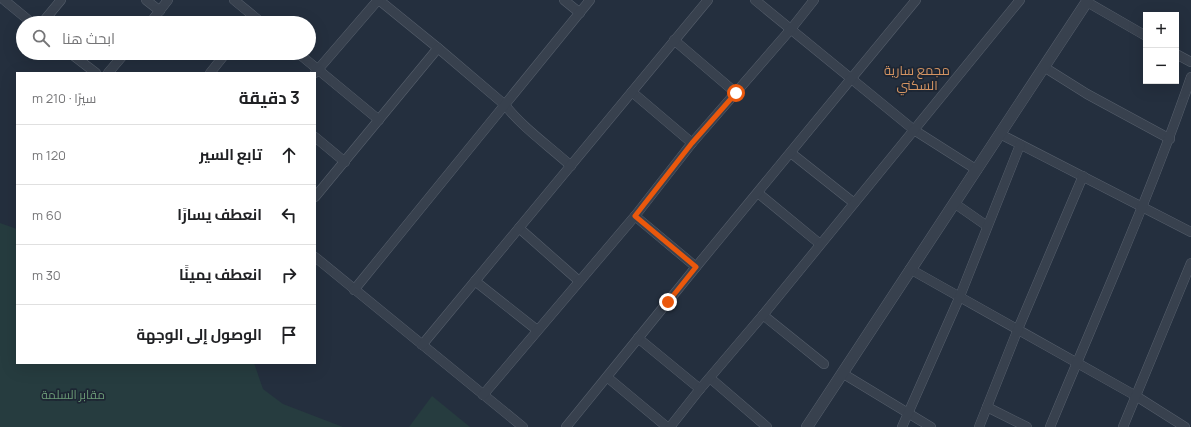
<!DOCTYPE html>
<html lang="ar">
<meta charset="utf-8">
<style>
:root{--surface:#fff;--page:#f6f6f6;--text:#202124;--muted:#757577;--line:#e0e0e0}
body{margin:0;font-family:Manrope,Cairo,sans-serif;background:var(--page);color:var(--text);direction:rtl}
.controls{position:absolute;right:12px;top:12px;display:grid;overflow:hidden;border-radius:0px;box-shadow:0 4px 16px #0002}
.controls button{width:36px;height:36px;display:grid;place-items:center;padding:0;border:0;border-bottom:1px solid var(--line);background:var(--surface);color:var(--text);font:20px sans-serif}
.stop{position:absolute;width:12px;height:12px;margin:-9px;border:3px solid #ea580c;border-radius:50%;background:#fff}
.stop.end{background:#ea580c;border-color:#fff;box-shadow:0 1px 4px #0008}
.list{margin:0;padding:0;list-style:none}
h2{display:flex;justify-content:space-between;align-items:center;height:52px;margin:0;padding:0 16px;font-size:17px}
h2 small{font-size:13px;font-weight:400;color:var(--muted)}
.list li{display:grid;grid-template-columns:26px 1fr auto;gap:12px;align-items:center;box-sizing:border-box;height:60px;padding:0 16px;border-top:1px solid var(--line)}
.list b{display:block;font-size:15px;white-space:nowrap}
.list em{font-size:13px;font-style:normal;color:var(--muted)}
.icon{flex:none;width:22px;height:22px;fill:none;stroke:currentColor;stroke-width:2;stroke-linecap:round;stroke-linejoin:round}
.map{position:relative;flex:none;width:1191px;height:427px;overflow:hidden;direction:ltr}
.search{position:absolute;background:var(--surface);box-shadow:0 4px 16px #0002;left:16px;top:16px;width:300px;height:44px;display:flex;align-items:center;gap:10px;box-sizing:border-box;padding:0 14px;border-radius:22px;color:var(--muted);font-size:15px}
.panel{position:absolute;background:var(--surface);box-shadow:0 4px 16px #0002;left:16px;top:72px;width:300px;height:292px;border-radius:0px;direction:rtl}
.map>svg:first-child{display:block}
</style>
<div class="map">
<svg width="1191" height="427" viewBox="0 0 1191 427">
<rect width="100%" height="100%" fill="#242f3e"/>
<g fill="#263c3f">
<path d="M 0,223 L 17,229 L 17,363 L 254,363 L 263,389 L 283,404 L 343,427 L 0,427 Z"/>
<path d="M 432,396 L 470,427 L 409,427 Z"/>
</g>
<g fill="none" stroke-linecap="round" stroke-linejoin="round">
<defs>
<g id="minor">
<path d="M 4,0 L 32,23"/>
<path d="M 146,0 L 160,11"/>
<path d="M 234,0 L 262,23"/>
<path d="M 379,0 L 438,48 L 505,105 C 523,128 549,146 571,166"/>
<path d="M 564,0 L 580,13"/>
<path d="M 755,0 L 914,130 L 977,170"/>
<path d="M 1087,2 L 1146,36"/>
<path d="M 42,23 L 61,0"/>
<path d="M 150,23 L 168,0"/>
<path d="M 674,40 L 736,93"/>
<path d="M 70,53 L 96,73"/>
<path d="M 298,53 L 379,120"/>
<path d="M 1176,54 L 1191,62"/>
<path d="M 1044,67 L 1087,94 L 1170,139"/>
<path d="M 108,73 L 125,53"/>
<path d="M 210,73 L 226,53"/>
<path d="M 315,73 L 378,0"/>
<path d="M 632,92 L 692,143"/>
<path d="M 1000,134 L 1191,232"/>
<path d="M 315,137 L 345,162"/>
<path d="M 791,153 L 854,203"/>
<path d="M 758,193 L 820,244"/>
<path d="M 315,197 L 438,48"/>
<path d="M 954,203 L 987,226"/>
<path d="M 635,216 L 696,267"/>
<path d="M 519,228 L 579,281"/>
<path d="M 315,257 L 523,427"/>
<path d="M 910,269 L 1136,396 L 1185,427"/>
<path d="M 475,281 L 537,330"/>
<path d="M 354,290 L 590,0"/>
<path d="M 763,315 L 824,364"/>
<path d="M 638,338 L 700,389"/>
<path d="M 422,345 L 708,0"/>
<path d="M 842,373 L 931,427"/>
<path d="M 607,377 L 667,427"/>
<path d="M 710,378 L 767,427"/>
<path d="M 483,395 L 635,216 L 692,143 L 791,29 L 814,0"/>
<path d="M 987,407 L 1027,427"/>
<path d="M 566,427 L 696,267 L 916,0"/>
<path d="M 670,427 L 700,389 L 763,315 L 1020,0"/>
<path d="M 902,427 L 960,296 L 1020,145"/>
<path d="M 979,427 L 1018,329 L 1083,176"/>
<path d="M 1050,427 C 1098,311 1150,196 1191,77"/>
<path d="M 1123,427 L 1191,263"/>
</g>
<path id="tertiary" d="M 807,427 L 1088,0"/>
</defs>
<use href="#minor" stroke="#565f6c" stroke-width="10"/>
<use href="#tertiary" stroke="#565f6c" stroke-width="12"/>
<use href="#minor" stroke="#38414e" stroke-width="9"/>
<use href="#tertiary" stroke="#38414e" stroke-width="11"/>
</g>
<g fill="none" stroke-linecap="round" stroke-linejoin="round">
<path stroke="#ea580c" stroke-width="5" d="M 668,302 L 696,267 L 635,216 L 692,143 L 736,93"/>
</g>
<g text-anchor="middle" stroke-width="3.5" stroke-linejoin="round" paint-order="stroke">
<g font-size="12" fill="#6b9a76" stroke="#1d2633">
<text x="73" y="399">مقابر السلمة</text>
</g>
<g font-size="13" fill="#d59563" stroke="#1d2633">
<text x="917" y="75">مجمع سارية<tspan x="917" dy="15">السكني</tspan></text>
</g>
</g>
</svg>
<div class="controls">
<button>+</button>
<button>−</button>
</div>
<div class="stop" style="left:736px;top:93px"></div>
<div class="stop end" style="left:668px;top:302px"></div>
<div class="search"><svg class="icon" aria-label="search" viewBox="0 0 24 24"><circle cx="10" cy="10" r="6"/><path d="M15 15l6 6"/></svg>ابحث هنا</div>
<section class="panel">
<h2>3 دقيقة<small>سيرًا · 210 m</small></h2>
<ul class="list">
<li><svg class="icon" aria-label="ahead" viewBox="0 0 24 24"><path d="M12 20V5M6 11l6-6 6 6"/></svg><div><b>تابع السير</b></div><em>120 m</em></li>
<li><svg class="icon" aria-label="left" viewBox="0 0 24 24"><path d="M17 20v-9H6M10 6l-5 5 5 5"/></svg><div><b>انعطف يسارًا</b></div><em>60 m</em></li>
<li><svg class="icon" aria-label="right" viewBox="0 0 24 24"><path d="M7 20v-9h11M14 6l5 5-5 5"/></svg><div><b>انعطف يمينًا</b></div><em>30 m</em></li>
<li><svg class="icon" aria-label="arrive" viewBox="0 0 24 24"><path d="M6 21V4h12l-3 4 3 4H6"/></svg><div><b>الوصول إلى الوجهة</b></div></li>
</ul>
</section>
</div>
